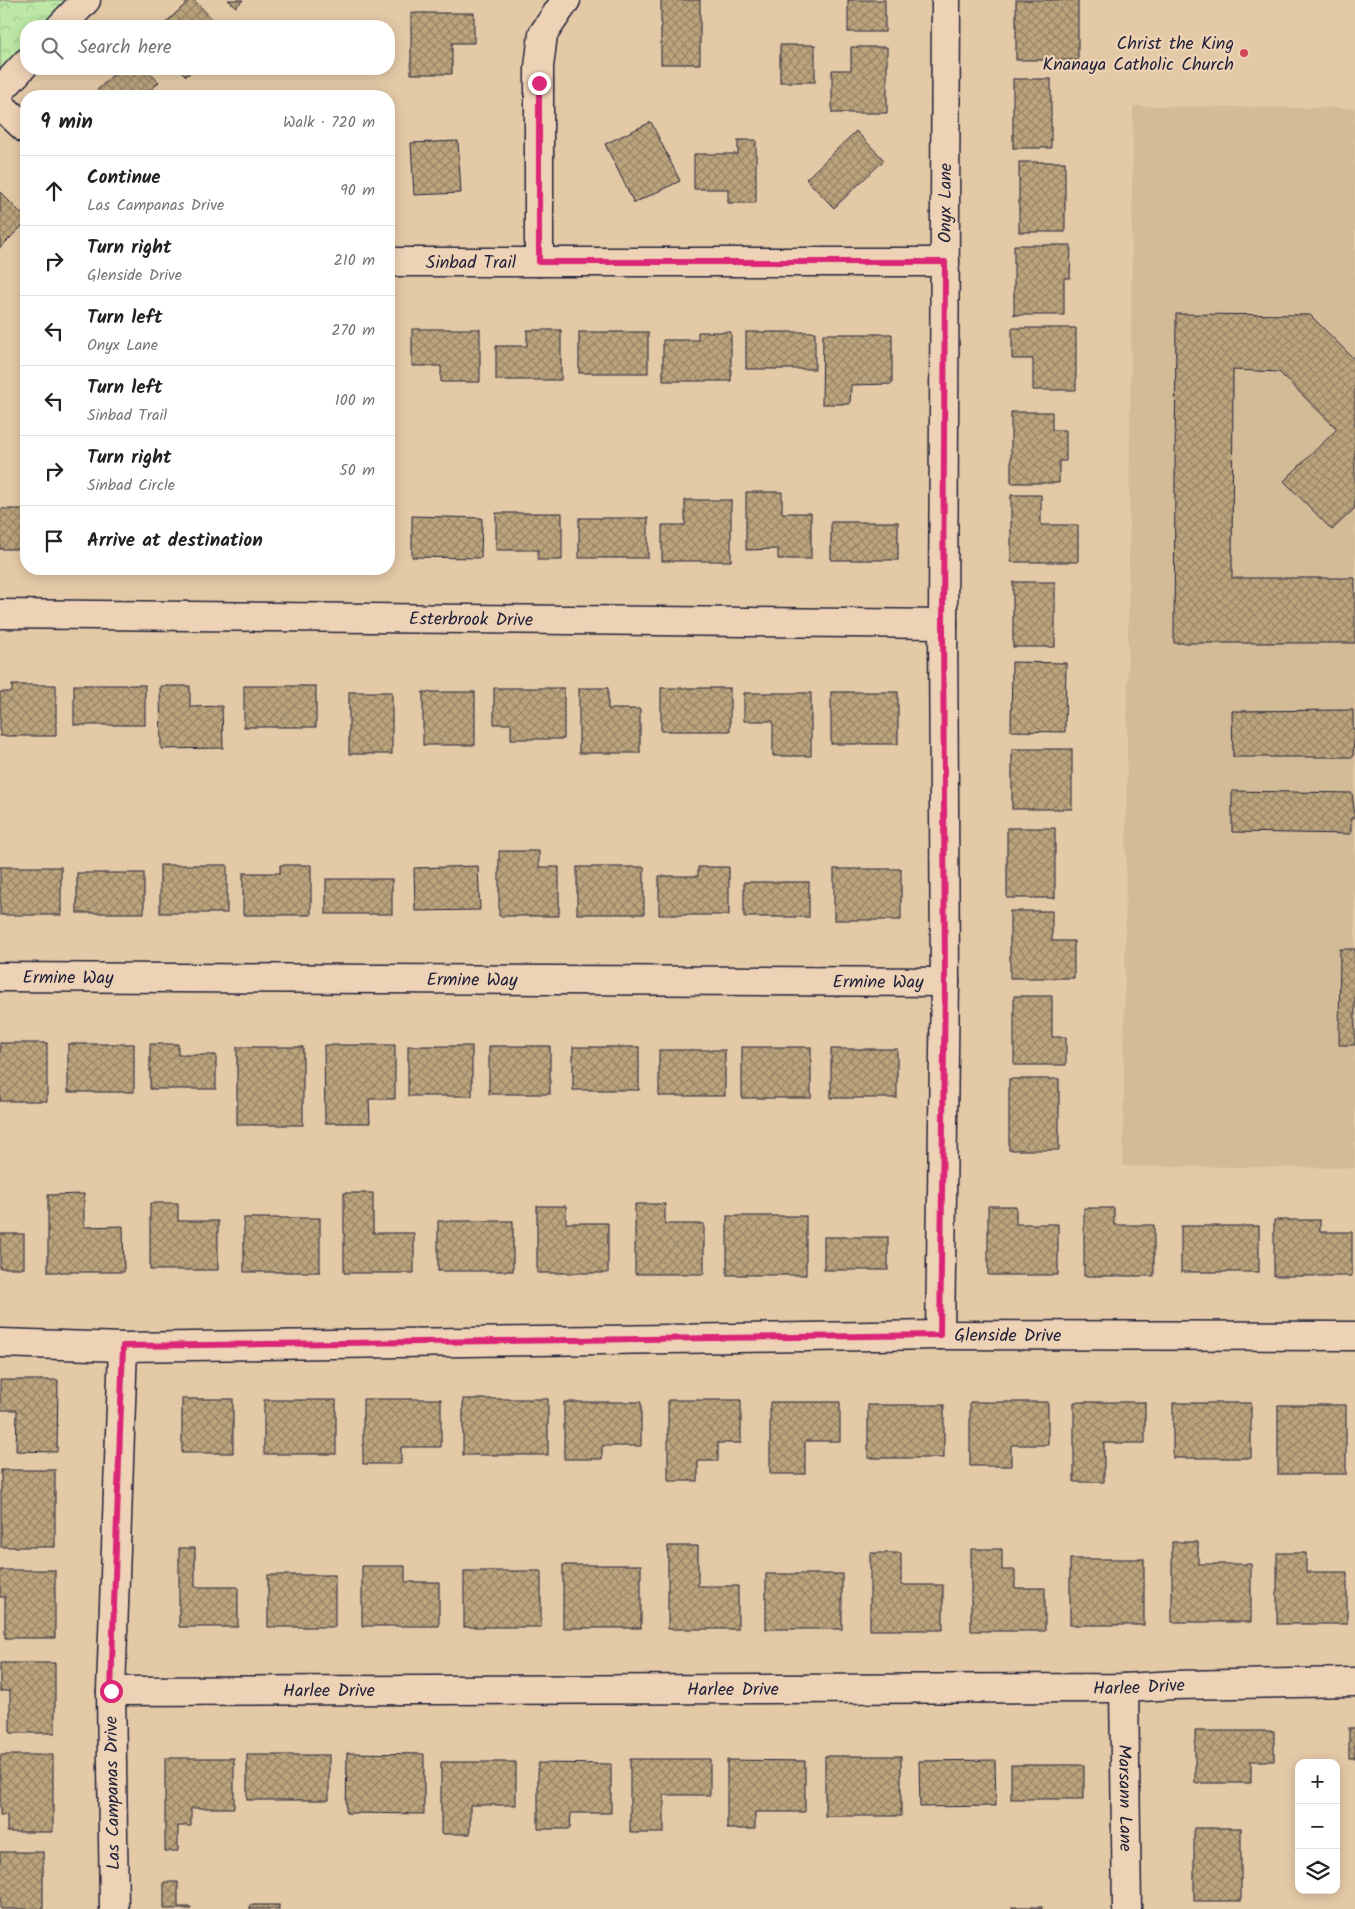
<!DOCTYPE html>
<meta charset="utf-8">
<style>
:root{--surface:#fff;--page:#f6f6f6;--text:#222;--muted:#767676;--line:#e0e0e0}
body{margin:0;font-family:Kalam,sans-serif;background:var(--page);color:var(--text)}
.controls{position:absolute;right:15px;bottom:15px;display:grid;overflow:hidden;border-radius:10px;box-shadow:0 2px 12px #0003}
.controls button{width:45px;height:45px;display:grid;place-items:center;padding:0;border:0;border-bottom:1px solid var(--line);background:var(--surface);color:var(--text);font:25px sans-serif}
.stop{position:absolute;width:15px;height:15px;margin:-11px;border:4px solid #db2777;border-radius:50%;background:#fff}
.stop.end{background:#db2777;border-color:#fff;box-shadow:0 1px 5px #0008}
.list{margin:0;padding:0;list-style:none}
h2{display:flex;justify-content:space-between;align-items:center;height:65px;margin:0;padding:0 20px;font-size:21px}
h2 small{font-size:16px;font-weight:400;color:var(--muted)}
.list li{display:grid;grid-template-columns:32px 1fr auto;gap:15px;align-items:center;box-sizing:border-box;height:70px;padding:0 20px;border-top:1px solid var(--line)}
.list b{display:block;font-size:19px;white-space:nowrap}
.list p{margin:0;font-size:16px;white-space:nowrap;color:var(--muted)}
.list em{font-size:16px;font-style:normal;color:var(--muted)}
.icon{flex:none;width:28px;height:28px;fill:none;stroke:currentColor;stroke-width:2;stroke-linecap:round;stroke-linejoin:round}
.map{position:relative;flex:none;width:1355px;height:1909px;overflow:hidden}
.search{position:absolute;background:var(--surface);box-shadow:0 2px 12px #0003;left:20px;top:20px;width:375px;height:55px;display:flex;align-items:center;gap:12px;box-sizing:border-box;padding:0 18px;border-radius:20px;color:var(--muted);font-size:19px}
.panel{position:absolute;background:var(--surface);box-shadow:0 2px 12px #0003;left:20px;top:90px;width:375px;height:485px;border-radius:20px}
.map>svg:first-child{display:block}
</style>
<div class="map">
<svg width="1355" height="1909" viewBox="0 0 1355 1909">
<defs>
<pattern id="park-crowns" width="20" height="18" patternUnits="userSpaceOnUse" patternTransform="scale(1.25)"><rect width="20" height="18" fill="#bde8a5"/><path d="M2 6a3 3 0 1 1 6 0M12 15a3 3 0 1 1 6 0" fill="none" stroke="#a2c78f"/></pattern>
<pattern id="building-cross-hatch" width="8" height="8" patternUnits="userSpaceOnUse" patternTransform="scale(1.25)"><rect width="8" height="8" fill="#bca47c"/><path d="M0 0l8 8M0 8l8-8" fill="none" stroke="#988567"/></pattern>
</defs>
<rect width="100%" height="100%" fill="#e4c9a6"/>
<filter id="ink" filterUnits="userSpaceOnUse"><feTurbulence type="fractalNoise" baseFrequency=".02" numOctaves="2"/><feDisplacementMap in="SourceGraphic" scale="10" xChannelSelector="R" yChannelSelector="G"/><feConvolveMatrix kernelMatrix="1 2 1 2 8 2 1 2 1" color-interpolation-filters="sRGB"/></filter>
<g filter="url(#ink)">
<path fill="#d4bb97" d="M 1133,106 L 1355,108 L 1355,1168 L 1123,1166 Z"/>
<path fill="url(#park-crowns)" stroke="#708570" d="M 0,0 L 65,0 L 41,26 L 26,26 L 26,42 L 0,70 Z"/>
<g fill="url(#building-cross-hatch)" stroke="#22223b">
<path d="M 190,0 L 194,0 L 216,23 L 213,26 L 162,26 Z"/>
<path d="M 228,0 L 243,0 L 236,7 Z"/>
<rect x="661" y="0" width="39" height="64"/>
<rect x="848" y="0" width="37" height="32"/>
<rect x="1016" y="0" width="62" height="60"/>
<path d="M 411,13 L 474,13 L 474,43 L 452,43 L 452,74 L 411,74 Z"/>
<rect x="780" y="45" width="35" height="37"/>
<path d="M 851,47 L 887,47 L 887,113 L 832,113 L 832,70 L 851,70 Z"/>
<path d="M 119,69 L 145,69 L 159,82 L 145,96 L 91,96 Z"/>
<path d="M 179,69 L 194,69 L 186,76 Z"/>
<rect x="1013" y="79" width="38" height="69"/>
<path d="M 651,122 L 680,181 L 634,203 L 605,144 Z"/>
<path d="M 856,131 L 884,160 L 834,208 L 806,179 Z"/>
<path d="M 738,140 L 756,140 L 756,203 L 728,203 L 728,189 L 694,189 L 694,154 L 738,154 Z"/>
<path d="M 458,141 L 461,193 L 414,195 L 411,143 Z"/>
<rect x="1019" y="162" width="46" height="70"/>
<path d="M 0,192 L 26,218 L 26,222 L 0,248 Z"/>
<path d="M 1014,245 L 1071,245 L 1070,278 L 1064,278 L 1064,315 L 1014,315 Z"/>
<path d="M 1176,314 L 1310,315 L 1355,360 L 1355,508 L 1332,530 L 1284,481 L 1337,429 L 1279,372 L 1233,370 L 1232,578 L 1355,578 L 1355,643 L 1174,643 Z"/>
<path d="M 1012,328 L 1076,328 L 1076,390 L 1033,390 L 1033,359 L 1012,359 Z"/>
<path d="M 412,329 L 480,329 L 480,382 L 441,382 L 441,366 L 412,366 Z"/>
<path d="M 527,330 L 561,330 L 561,380 L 496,380 L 496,346 L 527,346 Z"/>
<rect x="389" y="331" width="2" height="35"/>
<rect x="579" y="332" width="69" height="41"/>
<path d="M 698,332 L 731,332 L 731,381 L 663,381 L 663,340 L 698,340 Z"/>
<rect x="746" y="332" width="69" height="37"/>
<path d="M 823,334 L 892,334 L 892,384 L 851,385 L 850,404 L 822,404 Z"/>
<path d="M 1011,412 L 1052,412 L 1052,430 L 1066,430 L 1066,461 L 1059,461 L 1059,483 L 1011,483 Z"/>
<path d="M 746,492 L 782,492 L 782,513 L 811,513 L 811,559 L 778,559 L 778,549 L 746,550 Z"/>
<rect x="389" y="493" width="3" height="59"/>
<path d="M 1011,495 L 1041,495 L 1041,525 L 1078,525 L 1078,562 L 1011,562 Z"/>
<path d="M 685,500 L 731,500 L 731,561 L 662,561 L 662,525 L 685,525 Z"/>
<rect x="0" y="509" width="26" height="40"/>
<path d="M 496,513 L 562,513 L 562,560 L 538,560 L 538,550 L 496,550 Z"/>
<path d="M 412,516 L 482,518 L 481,558 L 412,557 Z"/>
<rect x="579" y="518" width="69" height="40"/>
<rect x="831" y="522" width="67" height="38"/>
<rect x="1013" y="582" width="42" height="65"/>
<path d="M 1012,662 L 1066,663 L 1065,732 L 1011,731 Z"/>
<path d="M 12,685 L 56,685 L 56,736 L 0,736 L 0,692 L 12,692 Z"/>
<rect x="74" y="685" width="71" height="40"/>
<path d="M 160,686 L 190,686 L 190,707 L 222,706 L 223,748 L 161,749 Z"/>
<rect x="244" y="686" width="72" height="41"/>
<path d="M 494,688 L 564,688 L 564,739 L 511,739 L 511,724 L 494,724 Z"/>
<path d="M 579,688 L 608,688 L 608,709 L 640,709 L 640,753 L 579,753 Z"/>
<rect x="661" y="688" width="69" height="43"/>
<rect x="349" y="692" width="43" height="62"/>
<rect x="423" y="692" width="52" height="53"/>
<rect x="831" y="692" width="67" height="52"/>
<path d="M 744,693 L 811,693 L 811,756 L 773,756 L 773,721 L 744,721 Z"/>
<path d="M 1353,710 L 1353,729 L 1355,729 L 1353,757 L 1233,757 L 1232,711 Z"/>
<rect x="1012" y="749" width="60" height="60"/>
<path d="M 1232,791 L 1352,793 L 1355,818 L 1351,818 L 1351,834 L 1232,832 Z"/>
<rect x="1007" y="828" width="48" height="70"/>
<path d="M 499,851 L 539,851 L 539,867 L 559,867 L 559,916 L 499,916 Z"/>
<rect x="160" y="865" width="67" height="48"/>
<path d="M 280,865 L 311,865 L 311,915 L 243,915 L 243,873 L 280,873 Z"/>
<path d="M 478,866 L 480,910 L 415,911 L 414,868 Z"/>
<rect x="0" y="867" width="61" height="48"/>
<rect x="577" y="867" width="67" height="47"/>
<path d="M 698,867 L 729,867 L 729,915 L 659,915 L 659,876 L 698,876 Z"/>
<rect x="834" y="869" width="67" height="51"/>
<rect x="77" y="873" width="67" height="40"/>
<rect x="326" y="879" width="66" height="35"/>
<rect x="744" y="882" width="65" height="35"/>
<path d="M 1010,911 L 1052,911 L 1052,941 L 1074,941 L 1074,978 L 1010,978 Z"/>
<path d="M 1340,949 L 1355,949 L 1355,1045 L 1339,1045 Z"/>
<path d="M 1014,996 L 1052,996 L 1052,1037 L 1066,1037 L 1066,1065 L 1014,1065 Z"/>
<rect x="0" y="1043" width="47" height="58"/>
<rect x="68" y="1044" width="66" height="48"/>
<path d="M 150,1044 L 178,1044 L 178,1055 L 216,1055 L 216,1089 L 150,1089 Z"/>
<path d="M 324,1045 L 395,1045 L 395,1099 L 369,1099 L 370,1123 L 325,1123 Z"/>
<rect x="408" y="1046" width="64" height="50"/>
<rect x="489" y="1046" width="61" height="48"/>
<rect x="237" y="1047" width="66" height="78"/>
<rect x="573" y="1047" width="66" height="43"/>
<rect x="742" y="1047" width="69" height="51"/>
<rect x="831" y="1049" width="66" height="49"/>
<rect x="659" y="1050" width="66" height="46"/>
<rect x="1009" y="1079" width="50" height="71"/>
<path d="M 344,1193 L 373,1193 L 373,1233 L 414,1233 L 414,1273 L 344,1273 Z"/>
<path d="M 84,1194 L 84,1227 L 123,1226 L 124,1272 L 48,1272 L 48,1195 Z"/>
<path d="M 150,1203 L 178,1203 L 178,1221 L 218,1221 L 218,1270 L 150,1270 Z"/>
<path d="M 635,1204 L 665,1204 L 665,1224 L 704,1224 L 704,1274 L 635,1274 Z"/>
<path d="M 537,1206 L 566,1206 L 566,1223 L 608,1223 L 608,1273 L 537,1273 Z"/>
<path d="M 988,1206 L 1016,1206 L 1016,1224 L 1058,1224 L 1058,1275 L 988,1275 Z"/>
<path d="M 1084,1208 L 1114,1208 L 1114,1225 L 1154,1225 L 1154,1276 L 1084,1276 Z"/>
<rect x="727" y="1216" width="79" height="59"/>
<rect x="244" y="1218" width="76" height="54"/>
<path d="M 1274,1220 L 1320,1220 L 1320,1232 L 1352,1232 L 1352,1276 L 1274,1276 Z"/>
<rect x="438" y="1221" width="75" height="50"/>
<rect x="1181" y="1226" width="78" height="46"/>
<rect x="0" y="1234" width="24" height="34"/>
<rect x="824" y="1237" width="64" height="33"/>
<path d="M 0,1380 L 58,1380 L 57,1452 L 16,1451 L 17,1410 L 0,1410 Z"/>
<rect x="182" y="1399" width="51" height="54"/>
<path d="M 363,1399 L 441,1399 L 441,1447 L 401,1447 L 401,1464 L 363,1464 Z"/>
<rect x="463" y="1399" width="85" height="56"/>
<rect x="264" y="1400" width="72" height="54"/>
<path d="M 668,1400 L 741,1400 L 741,1443 L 718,1443 L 718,1461 L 698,1461 L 698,1481 L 668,1481 Z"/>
<path d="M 564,1402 L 641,1402 L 641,1446 L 602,1446 L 602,1459 L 564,1459 Z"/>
<path d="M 770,1402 L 840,1402 L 840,1441 L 805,1441 L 805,1474 L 770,1474 Z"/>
<path d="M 970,1402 L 1048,1402 L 1048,1445 L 1011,1445 L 1011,1466 L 970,1466 Z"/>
<path d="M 1074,1402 L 1145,1402 L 1145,1443 L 1104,1443 L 1104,1482 L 1074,1482 Z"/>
<rect x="1173" y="1403" width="78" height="55"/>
<rect x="868" y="1405" width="76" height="53"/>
<rect x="1278" y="1405" width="68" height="69"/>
<rect x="1" y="1470" width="54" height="77"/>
<path d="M 1172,1542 L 1198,1542 L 1198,1564 L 1251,1564 L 1251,1622 L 1172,1622 Z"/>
<path d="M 668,1546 L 698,1546 L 698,1586 L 738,1586 L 738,1629 L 668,1629 Z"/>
<path d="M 179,1548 L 195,1548 L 195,1587 L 238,1587 L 238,1627 L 179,1627 Z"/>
<path d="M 971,1549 L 1002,1549 L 1002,1570 L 1015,1570 L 1015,1588 L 1045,1588 L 1045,1631 L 971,1631 Z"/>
<path d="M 870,1553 L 901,1553 L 901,1585 L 943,1585 L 943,1630 L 870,1630 Z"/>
<path d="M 1277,1553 L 1306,1553 L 1306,1572 L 1347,1572 L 1347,1624 L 1277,1624 Z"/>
<rect x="1070" y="1559" width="74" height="66"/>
<rect x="563" y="1565" width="78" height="63"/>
<path d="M 362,1566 L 405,1566 L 405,1582 L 439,1582 L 439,1626 L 362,1626 Z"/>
<path d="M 0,1570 L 55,1570 L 55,1638 L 5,1638 L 5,1597 L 0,1597 Z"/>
<rect x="464" y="1571" width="77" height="56"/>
<rect x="766" y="1574" width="76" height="55"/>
<rect x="268" y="1575" width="67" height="52"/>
<path d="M 0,1663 L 55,1663 L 55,1733 L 10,1733 L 10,1691 L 0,1691 Z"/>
<rect x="1349" y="1728" width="6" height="30"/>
<path d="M 1195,1731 L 1274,1731 L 1274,1761 L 1251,1761 L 1251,1783 L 1195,1783 Z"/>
<path d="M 347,1753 L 424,1754 L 424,1814 L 346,1813 Z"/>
<path d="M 0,1755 L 53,1755 L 53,1832 L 7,1832 L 7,1815 L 0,1815 Z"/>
<rect x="247" y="1755" width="82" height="45"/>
<rect x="825" y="1756" width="76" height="60"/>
<path d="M 165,1758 L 234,1758 L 234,1808 L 191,1808 L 191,1826 L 178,1826 L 178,1851 L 165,1851 Z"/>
<path d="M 630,1759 L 710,1759 L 710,1795 L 664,1795 L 664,1833 L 630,1833 Z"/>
<path d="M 727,1760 L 805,1761 L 805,1812 L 755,1812 L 755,1829 L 727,1829 Z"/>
<path d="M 995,1760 L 996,1806 L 920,1807 L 919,1761 Z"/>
<path d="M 441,1762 L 516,1762 L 516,1805 L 470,1805 L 470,1834 L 441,1834 Z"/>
<path d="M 538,1763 L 611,1764 L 611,1813 L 571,1813 L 570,1829 L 538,1829 Z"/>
<rect x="1011" y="1765" width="73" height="34"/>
<rect x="1194" y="1828" width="47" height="73"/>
<rect x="0" y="1852" width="43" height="57"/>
<path d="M 164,1882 L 178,1882 L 178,1907 L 191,1907 L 191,1909 L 164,1909 Z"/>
<rect x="250" y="1905" width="29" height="4"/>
<rect x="1012" y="1907" width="30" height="2"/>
</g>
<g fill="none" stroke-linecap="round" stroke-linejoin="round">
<defs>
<g id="minor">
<path d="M 61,26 L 86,0"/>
<path d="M 0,91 L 26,63"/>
<path d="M 0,105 L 26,129"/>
<path id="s1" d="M 389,262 L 945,262"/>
<path d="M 539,262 L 539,67 L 543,34 L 566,0"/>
<path id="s2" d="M 0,614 L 943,624"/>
<path id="s3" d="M 0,977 L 945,982"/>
<path id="s4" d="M 940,1335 L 945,982 L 943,624 L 946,0"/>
<path id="s5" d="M 0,1343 L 123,1347 L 940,1335 L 1355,1336"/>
<path id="s6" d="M 1124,1688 L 1127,1909"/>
<path id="s7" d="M 111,1691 L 1124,1688 L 1175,1685 L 1355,1682"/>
<path d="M 114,1909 L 111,1691 L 123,1347"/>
</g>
</defs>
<use href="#minor" stroke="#22223b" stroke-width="31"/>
<use href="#minor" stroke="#eed2b5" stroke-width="28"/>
</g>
</g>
<g fill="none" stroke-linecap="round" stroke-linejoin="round" filter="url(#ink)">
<path stroke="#db2777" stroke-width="6" d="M 111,1691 L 123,1346 L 940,1335 L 945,982 L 943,624 L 945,262 L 539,262 L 539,83"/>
</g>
<circle fill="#d1495b" stroke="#eed2b5" stroke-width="2" cx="1244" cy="53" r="5"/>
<g text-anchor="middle" stroke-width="4.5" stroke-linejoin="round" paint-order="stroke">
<g font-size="18" fill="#22223b" stroke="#eed2b5" text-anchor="end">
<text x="1234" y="49">Christ the King<tspan x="1234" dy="21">Knanaya Catholic Church</tspan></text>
</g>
<g font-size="18" fill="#22223b" stroke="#eed2b5">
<text dy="6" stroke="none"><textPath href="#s4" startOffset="1132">Onyx Lane</textPath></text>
<text dy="6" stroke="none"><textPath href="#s1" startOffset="82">Sinbad Trail</textPath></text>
<text dy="6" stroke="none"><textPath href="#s2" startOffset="471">Esterbrook Drive</textPath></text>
<text dy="6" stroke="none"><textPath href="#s3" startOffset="68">Ermine Way</textPath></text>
<text dy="6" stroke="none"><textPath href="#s3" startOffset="472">Ermine Way</textPath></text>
<text dy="6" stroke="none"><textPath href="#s3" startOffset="878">Ermine Way</textPath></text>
<text dy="6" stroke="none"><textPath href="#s5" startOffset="1008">Glenside Drive</textPath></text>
<text dy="6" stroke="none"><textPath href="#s7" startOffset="1028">Harlee Drive</textPath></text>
<text dy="6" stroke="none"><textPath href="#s7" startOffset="622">Harlee Drive</textPath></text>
<text dy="6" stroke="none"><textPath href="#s7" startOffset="218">Harlee Drive</textPath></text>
<text transform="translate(112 1793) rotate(-91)" y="6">Las Campanas Drive</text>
<text dy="6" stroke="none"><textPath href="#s6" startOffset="110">Marsann Lane</textPath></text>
</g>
</g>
</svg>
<div class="controls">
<button>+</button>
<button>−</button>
<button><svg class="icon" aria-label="layers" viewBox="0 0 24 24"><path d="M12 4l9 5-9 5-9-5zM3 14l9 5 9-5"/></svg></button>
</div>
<div class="stop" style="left:111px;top:1691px"></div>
<div class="stop end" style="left:539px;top:83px"></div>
<div class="search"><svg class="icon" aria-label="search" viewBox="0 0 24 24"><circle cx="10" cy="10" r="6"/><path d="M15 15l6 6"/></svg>Search here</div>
<section class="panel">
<h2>9 min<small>Walk · 720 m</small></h2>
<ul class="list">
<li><svg class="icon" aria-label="ahead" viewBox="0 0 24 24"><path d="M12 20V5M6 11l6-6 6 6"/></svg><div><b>Continue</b><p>Las Campanas Drive</p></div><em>90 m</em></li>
<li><svg class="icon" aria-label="right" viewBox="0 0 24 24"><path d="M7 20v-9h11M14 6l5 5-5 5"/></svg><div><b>Turn right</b><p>Glenside Drive</p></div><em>210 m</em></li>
<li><svg class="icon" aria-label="left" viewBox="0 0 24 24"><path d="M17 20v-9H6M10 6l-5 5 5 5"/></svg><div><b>Turn left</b><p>Onyx Lane</p></div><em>270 m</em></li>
<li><svg class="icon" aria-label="left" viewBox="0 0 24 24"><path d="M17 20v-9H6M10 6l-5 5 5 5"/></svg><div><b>Turn left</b><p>Sinbad Trail</p></div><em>100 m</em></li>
<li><svg class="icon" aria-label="right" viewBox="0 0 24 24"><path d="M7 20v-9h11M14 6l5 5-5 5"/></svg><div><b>Turn right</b><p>Sinbad Circle</p></div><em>50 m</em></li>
<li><svg class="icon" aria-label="arrive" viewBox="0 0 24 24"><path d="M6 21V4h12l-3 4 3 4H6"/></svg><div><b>Arrive at destination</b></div></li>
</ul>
</section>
</div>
